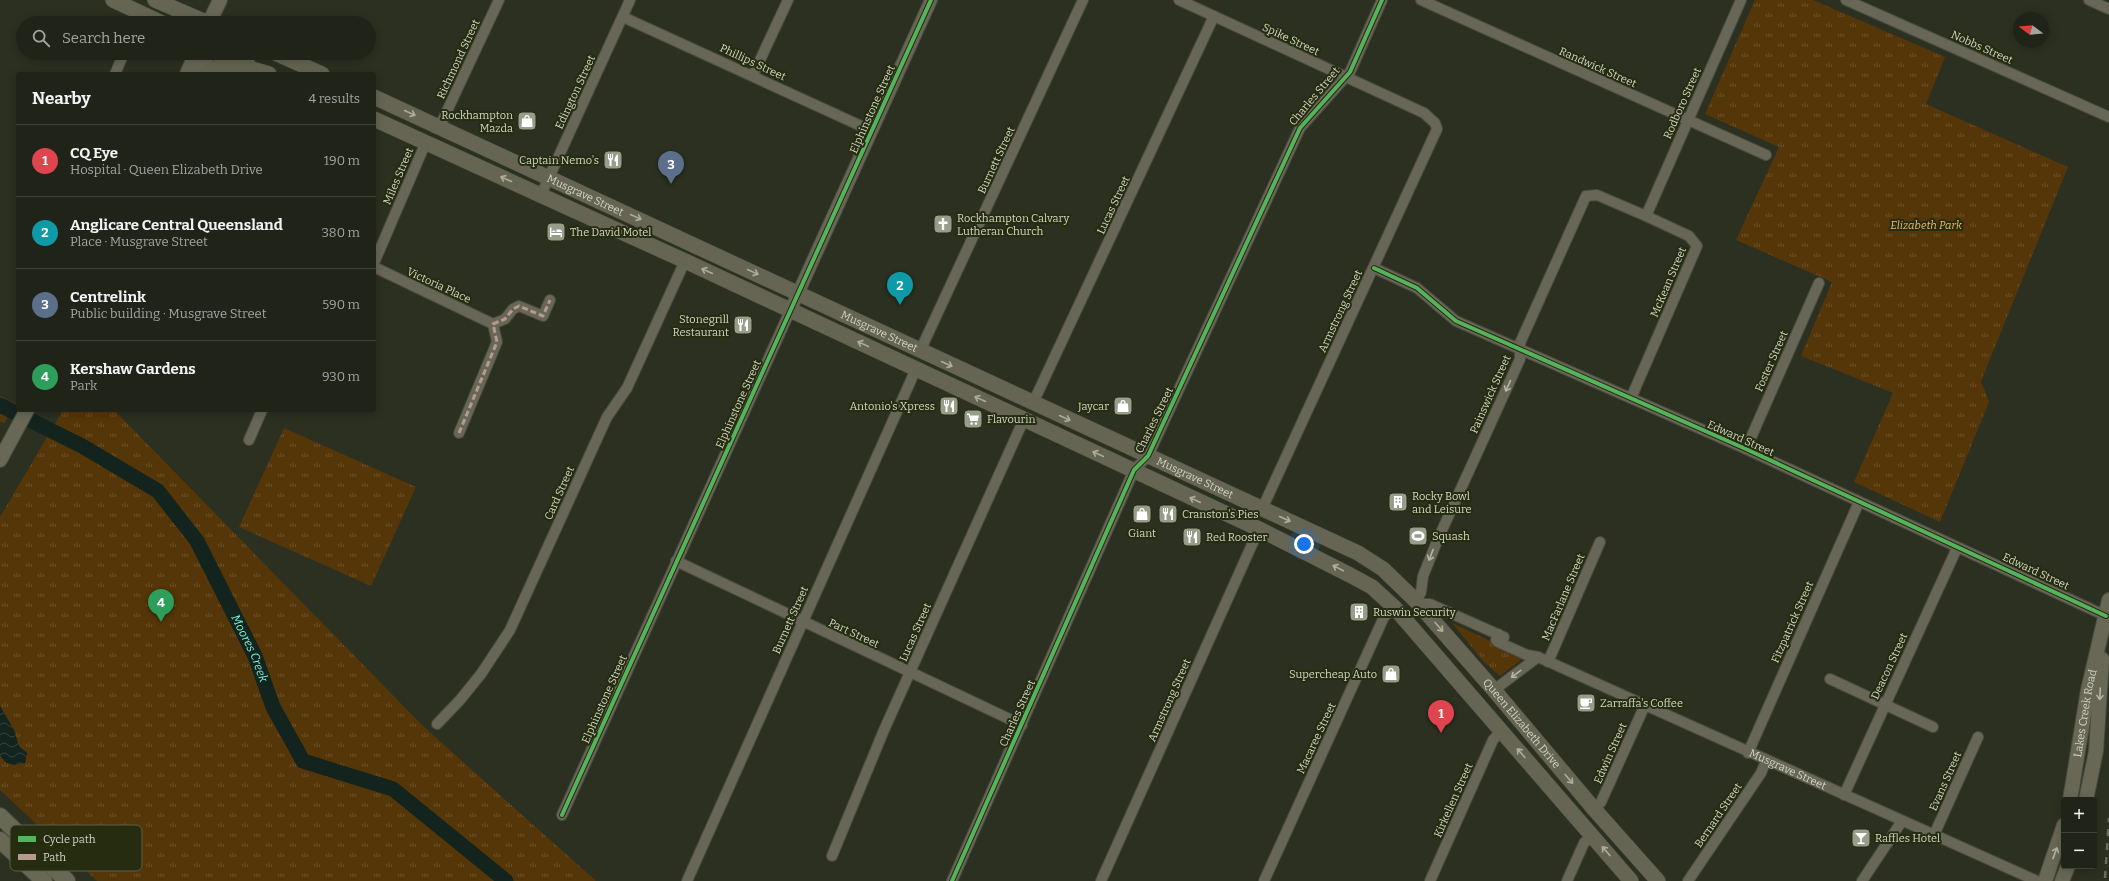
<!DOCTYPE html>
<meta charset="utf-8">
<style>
:root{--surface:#202418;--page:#2d3025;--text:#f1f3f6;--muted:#a2a4a2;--line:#3d4137;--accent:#1a73e8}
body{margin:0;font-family:Bitter,serif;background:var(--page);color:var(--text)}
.controls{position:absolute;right:12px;bottom:12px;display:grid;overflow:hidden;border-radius:4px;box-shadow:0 2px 10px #0003}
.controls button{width:36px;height:36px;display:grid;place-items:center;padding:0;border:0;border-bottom:1px solid var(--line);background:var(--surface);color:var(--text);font:20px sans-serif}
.compass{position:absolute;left:2013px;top:12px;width:36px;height:36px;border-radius:50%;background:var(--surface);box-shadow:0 2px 10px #0003;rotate:286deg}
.you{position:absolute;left:1304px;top:544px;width:14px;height:14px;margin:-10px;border:3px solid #fff;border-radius:50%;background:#1a73e8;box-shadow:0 0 0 6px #1a73e833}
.badge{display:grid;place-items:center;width:26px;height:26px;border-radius:50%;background:var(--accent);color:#fff;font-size:13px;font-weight:700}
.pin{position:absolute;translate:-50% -33px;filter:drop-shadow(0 1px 2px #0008)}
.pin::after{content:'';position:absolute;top:21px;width:14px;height:12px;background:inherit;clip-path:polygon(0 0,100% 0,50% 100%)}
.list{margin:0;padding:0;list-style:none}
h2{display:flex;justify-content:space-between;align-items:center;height:52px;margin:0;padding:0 16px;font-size:17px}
h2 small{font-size:13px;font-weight:400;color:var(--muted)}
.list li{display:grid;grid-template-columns:26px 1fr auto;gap:12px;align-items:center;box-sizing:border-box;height:72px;padding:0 16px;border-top:1px solid var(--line)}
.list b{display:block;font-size:15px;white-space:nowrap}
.list p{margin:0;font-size:13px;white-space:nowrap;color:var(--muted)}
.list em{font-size:13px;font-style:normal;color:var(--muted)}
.icon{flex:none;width:22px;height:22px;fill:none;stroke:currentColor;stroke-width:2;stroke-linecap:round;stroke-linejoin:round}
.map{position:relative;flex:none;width:2109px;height:881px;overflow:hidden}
.search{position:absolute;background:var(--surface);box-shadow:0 2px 10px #0003;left:16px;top:16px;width:360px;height:44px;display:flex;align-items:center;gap:10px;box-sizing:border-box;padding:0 14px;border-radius:22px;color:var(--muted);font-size:15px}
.panel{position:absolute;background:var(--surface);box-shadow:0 2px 10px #0003;left:16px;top:72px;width:360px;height:340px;border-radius:4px}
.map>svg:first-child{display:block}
</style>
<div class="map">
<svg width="2109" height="881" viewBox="0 0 2109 881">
<defs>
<pattern id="grass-tufts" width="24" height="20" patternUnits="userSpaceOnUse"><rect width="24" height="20" fill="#553608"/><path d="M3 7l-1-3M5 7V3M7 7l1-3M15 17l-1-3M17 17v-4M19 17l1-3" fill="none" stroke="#6c522a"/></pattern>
<pattern id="wetland-marsh" width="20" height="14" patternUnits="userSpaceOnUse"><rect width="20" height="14" fill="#553608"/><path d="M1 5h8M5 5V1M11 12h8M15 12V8" fill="none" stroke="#6c522a"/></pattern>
<pattern id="water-waves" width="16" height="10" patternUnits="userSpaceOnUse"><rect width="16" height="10" fill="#13231e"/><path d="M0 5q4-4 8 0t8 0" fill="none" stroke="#34423d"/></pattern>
</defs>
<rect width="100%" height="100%" fill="#2b3020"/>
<g fill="url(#grass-tufts)">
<path d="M 1755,0 L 1813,0 L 1945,57 L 1926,104 L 2068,167 L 1981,381 L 1989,402 L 1940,522 L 1854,482 L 1893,393 L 1801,356 L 1832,282 L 1736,240 L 1779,147 L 1705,114 Z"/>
<path d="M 63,410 L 114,410 L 423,726 L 596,881 L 97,881 L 0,790 L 0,517 Z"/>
<path d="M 284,428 L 416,487 L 371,586 L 239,527 Z"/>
<path d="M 1452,623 L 1490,641 L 1494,647 L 1522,659 L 1500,676 L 1484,662 Z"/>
</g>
<path fill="url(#wetland-marsh)" d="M 0,396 L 15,403 L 4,423 L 0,422 Z"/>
<path fill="url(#water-waves)" d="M 0,706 L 14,730 L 19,746 L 27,753 L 25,763 C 14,766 6,766 0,755 Z"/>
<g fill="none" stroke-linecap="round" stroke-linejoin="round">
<path stroke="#13231e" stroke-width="15" id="s1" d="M 0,405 L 82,446 L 158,491 L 197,541 L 255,656 L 273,707 L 303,761 L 393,789 L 506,881"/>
<defs>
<g id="minor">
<path d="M 1179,0 L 1424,113 L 1435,123 L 1437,129 L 1262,509"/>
<path d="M 1421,0 L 1766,155"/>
<path d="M 1846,0 L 2109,117"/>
<path d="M 2089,0 L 2109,9"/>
<path d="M 623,17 L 872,131"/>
<path d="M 115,74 L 124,53"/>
<path d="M 753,75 L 788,0"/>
<path d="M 439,128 L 499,0"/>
<path d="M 541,195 L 630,0"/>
<path d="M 1646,216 L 1741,0"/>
<path d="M 374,263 L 426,142"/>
<path d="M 374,267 L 493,324"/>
<path d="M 1374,268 L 1417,288 L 1456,321 L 1746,449 L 2106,616"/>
<path d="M 493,324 L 505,319 L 513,309 L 519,306 L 543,316 L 550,300"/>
<path d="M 920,351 L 1083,0"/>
<path d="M 1033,403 L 1214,16"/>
<path d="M 459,433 L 497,342 L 493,324"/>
<path d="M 249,440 L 262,410"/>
<path d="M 1746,449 L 1819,283"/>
<path d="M 676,561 L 1022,725"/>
<path d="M 1416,601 L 1421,592 L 1423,576 L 1438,539 L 1520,359 L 1520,343 L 1586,196 L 1597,195 L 1646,216 L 1689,236 L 1697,246 L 1631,398"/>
<path d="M 1419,604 L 1430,604 L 1504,637"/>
<path id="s2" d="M 1498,634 L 1496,640 L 1498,642 L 1527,655 L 1538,657 L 2037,881"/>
<path d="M 1548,662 L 1600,542"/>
<path d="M 1830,679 L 1933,727"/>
<path d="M 1494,690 L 1538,657"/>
<path d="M 437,724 L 460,700 L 481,674 L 510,630 L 607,417 L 627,388 L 685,261"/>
<path d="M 1748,753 L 1859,502"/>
<path d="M 1844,795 L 1957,548"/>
<path d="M 1594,809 L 1601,802 L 1645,705"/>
<path d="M 562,815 L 790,311"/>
<path d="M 1934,835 L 1978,737"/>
<path d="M 832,856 L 884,730 L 1024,419"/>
<path d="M 687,881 L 916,369"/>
<path d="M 952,881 L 1134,470 L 1148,456 L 1300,128 L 1350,72 L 1382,0"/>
<path d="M 1101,881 L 1259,529"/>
<path d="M 1264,881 L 1384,617 L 1394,607"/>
<path d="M 1430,881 L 1493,740 L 1501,731"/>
<path d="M 1567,881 L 1584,843 L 1592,835"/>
<path d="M 1688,881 L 1761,773 L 1766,761"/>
<path d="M 1862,881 L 1902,821"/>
</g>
<path id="tertiary" d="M 790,311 L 931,0"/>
<g id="secondary">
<path d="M 209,23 L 220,0"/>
<path d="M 187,74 L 196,53"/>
<path d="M 200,74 L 208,53"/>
<path d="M 0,460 L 27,410"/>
<path id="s3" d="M 2070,800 L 2088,690 L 2109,600"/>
<path d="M 2086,800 L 2096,751 L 2102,659"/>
<path d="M 2045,881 L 2064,825"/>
<path d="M 2062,881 L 2068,866"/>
</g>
<g id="primary">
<path d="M 113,0 L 162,23"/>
<path d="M 155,0 L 208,23"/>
<path d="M 225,53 L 247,63"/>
<path d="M 275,53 L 322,74"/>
<path d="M 206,74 C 225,57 248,68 269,74"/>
<path id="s4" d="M 374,97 L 1358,553 L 1383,569 L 1416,601 L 1494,690 L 1594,809 L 1658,881"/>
<path d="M 374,119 L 685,261 L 1259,529 L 1350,575 L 1372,587 L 1394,607 L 1631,881"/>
</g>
<g id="trunk">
<path d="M 0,816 L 67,881"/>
<path d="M 0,840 L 44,881"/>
</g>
</defs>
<use href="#minor" stroke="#484c3f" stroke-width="12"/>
<use href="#tertiary" stroke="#484c3f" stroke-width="14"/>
<use href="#secondary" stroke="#484c3f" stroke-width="16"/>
<use href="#primary" stroke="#484c3f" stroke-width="16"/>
<use href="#trunk" stroke="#484c3f" stroke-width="18"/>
<use href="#minor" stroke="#686657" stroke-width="10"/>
<use href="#tertiary" stroke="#686657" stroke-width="12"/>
<use href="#secondary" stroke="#696756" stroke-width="14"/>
<use href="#primary" stroke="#666553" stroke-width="15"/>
<use href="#trunk" stroke="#696854" stroke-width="16"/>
<path stroke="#6b6c5f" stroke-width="2.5" stroke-dasharray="7 7" stroke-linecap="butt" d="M 2105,878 L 2109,818"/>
<path stroke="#b69a8f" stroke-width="3" stroke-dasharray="6 3" stroke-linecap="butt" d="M 459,433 L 497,342 L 493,324 L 505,319 L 513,309 L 519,306 L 543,316 L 550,300"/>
<defs>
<g id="cycleway">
<path d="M 1374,268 L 1417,288 L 1456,321 L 1746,449 L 2106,616"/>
<path d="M 562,815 L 931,0"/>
<path d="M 952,881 L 1134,470 L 1148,456 L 1300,128 L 1350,72 L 1382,0"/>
</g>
</defs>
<use href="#cycleway" stroke="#252c10" stroke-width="6"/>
<use href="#cycleway" stroke="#56b35d" stroke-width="4"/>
</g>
<defs><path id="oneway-shaft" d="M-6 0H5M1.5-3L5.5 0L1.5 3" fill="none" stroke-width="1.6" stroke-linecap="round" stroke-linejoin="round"/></defs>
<g stroke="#acae9d">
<use href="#oneway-shaft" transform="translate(410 113) rotate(25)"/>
<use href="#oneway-shaft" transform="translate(506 179) rotate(-156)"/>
<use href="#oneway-shaft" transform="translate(636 217) rotate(25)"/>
<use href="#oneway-shaft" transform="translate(707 271) rotate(-155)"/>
<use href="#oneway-shaft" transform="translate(753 272) rotate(25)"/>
<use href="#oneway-shaft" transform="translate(863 344) rotate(-155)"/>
<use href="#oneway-shaft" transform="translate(947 364) rotate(25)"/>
<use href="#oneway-shaft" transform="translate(980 399) rotate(-155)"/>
<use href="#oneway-shaft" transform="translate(1065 418) rotate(25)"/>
<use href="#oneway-shaft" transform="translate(1098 454) rotate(-155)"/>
<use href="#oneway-shaft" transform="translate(1195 500) rotate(-155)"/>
<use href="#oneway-shaft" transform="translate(1285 519) rotate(24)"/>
<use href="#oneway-shaft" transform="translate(1338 568) rotate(-152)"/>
<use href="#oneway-shaft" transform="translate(1439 627) rotate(49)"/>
<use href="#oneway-shaft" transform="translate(1521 753) rotate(-131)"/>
<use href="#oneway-shaft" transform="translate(1569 779) rotate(50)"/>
<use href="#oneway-shaft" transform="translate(1606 851) rotate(-131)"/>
</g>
<g stroke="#b2b4a4">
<use href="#oneway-shaft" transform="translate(1508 386) rotate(115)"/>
<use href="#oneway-shaft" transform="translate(1431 555) rotate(111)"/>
<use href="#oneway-shaft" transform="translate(1516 674) rotate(143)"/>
</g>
<g stroke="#b2b5a4">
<use href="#oneway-shaft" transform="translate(2100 694) rotate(93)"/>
<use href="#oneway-shaft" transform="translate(2055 853) rotate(-70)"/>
</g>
<defs>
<symbol id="shop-square" viewBox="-11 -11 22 22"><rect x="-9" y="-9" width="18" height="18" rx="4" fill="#979c8b" stroke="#252c10"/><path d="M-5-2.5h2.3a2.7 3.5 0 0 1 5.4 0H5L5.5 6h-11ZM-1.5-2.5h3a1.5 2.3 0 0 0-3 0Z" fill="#fff"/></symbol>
<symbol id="restaurant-square" viewBox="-11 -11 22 22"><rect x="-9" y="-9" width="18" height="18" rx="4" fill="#979c8b" stroke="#252c10"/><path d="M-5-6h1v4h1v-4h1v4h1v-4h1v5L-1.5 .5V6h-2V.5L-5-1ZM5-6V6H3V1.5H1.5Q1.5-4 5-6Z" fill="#fff"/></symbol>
<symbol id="church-square" viewBox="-11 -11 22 22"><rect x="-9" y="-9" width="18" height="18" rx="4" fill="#979c8b" stroke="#252c10"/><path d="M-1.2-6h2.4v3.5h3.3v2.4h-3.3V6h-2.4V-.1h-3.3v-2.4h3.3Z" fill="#fff"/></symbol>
<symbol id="hotel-square" viewBox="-11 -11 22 22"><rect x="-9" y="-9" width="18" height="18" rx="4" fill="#979c8b" stroke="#252c10"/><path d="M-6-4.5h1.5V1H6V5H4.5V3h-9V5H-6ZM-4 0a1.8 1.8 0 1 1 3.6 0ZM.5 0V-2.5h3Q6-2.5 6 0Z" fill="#fff"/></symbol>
<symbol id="supermarket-square" viewBox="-11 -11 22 22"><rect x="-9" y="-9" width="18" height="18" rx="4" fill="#979c8b" stroke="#252c10"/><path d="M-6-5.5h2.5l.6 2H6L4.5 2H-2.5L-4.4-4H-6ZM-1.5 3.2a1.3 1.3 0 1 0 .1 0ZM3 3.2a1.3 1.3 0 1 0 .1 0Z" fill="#fff"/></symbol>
<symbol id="building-square" viewBox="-11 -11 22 22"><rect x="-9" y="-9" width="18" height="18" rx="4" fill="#979c8b" stroke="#252c10"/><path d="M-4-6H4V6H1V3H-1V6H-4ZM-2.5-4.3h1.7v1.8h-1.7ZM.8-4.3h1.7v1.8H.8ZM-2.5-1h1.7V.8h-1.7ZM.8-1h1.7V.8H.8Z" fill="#fff"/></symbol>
<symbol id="stadium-square" viewBox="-11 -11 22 22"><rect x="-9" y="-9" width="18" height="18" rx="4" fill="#979c8b" stroke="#252c10"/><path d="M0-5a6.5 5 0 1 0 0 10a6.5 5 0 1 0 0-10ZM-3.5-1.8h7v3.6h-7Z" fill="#fff"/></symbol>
<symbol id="cafe-square" viewBox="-11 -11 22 22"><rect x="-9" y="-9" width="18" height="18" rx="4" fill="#979c8b" stroke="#252c10"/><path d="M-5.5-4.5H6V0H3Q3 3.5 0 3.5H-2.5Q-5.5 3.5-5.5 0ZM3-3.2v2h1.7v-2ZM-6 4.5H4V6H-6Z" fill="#fff"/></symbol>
<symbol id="bar-square" viewBox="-11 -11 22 22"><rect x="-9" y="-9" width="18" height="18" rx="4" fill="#979c8b" stroke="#252c10"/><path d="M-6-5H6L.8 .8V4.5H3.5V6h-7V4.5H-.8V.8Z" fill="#fff"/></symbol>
</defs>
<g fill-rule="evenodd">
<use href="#shop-square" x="516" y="110" width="22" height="22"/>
<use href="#restaurant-square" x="602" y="149" width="22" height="22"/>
<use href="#church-square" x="932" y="213" width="22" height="22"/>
<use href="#hotel-square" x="545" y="221" width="22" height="22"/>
<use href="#restaurant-square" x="732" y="314" width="22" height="22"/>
<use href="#restaurant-square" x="938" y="395" width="22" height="22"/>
<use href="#shop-square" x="1112" y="395" width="22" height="22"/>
<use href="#supermarket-square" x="962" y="408" width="22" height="22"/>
<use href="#building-square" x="1387" y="491" width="22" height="22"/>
<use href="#shop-square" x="1131" y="503" width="22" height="22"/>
<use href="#restaurant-square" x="1157" y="503" width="22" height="22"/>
<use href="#stadium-square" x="1407" y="525" width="22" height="22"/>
<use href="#restaurant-square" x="1181" y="526" width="22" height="22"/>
<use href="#building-square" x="1348" y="601" width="22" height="22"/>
<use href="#shop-square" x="1380" y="663" width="22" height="22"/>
<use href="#cafe-square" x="1575" y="692" width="22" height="22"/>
<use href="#bar-square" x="1850" y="827" width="22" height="22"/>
</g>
<g text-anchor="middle" stroke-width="4" stroke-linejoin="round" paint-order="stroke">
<g font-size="11" fill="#d1d6c5" stroke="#252c10">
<text transform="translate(1291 39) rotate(25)" y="4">Spike Street</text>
<text transform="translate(1982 47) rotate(24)" y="4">Nobbs Street</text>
<text transform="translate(458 59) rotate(-65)" y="4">Richmond Street</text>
<text transform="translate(753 62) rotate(25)" y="4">Phillips Street</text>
<text transform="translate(1598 67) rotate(24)" y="4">Randwick Street</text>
<text transform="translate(575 92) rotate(-65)" y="4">Edington Street</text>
<text transform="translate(1314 96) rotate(-50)" y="4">Charles Street</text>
<text transform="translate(1682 103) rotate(-66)" y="4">Rodboro Street</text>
<text transform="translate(872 109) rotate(-66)" y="4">Elphinstone Street</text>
<text transform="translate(996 160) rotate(-65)" y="4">Burnett Street</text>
<text transform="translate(398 176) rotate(-67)" y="4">Miles Street</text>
<text dy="4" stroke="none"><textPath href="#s4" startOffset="233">Musgrave Street</textPath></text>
<text transform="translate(1113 205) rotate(-65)" y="4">Lucas Street</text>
<text transform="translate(1668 282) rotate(-67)" y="4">McKean Street</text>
<text transform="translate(439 285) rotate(25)" y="4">Victoria Place</text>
<text transform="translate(1340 311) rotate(-65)" y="4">Armstrong Street</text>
<text dy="4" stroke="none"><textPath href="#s4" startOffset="557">Musgrave Street</textPath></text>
<text transform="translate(1771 361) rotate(-66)" y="4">Foster Street</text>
<text transform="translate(1490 394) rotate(-66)" y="4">Painswick Street</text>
<text transform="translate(738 404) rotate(-66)" y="4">Elphinstone Street</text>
<text transform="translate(1154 420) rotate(-64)" y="4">Charles Street</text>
<text transform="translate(1741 438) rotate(24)" y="4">Edward Street</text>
<text dy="4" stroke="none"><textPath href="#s4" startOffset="905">Musgrave Street</textPath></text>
<text transform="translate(559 493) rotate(-66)" y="4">Card Street</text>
<text transform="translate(2036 571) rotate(25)" y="4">Edward Street</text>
<text transform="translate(1563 597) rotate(-67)" y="4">MacFarlane Street</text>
<text transform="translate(790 620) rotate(-66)" y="4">Burnett Street</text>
<text transform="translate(1792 622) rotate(-66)" y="4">Fitzpatrick Street</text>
<text transform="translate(915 632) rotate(-66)" y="4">Lucas Street</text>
<text transform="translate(854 633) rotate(25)" y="4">Part Street</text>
<text transform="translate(1889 666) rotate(-65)" y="4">Deacon Street</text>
<text transform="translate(604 699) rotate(-66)" y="4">Elphinstone Street</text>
<text transform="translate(1169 700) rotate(-66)" y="4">Armstrong Street</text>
<text transform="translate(1017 713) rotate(-66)" y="4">Charles Street</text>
<text dy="4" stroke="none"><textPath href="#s3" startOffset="88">Lakes Creek Road</textPath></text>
<text dy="4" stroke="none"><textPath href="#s4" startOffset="1322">Queen Elizabeth Drive</textPath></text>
<text transform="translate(1316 738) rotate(-65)" y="4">Macaree Street</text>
<text transform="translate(1610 753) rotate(-66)" y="4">Edwin Street</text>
<text dy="4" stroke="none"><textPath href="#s2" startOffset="326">Musgrave Street</textPath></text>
<text transform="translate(1945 781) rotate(-66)" y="4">Evans Street</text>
<text transform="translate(1453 800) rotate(-66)" y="4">Kirkellen Street</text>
<text transform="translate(1718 815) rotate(-56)" y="4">Bernard Street</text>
</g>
<g font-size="11" fill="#d1d6c5" stroke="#252c10" text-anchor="start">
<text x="513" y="119" text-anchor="end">Rockhampton<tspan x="513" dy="13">Mazda</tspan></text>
<text x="599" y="164" text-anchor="end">Captain Nemo's</text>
<text x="957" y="222">Rockhampton Calvary<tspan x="957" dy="13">Lutheran Church</tspan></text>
<text x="570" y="236">The David Motel</text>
<text x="729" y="323" text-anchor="end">Stonegrill<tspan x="729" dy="13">Restaurant</tspan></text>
<text x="935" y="410" text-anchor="end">Antonio's Xpress</text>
<text x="1109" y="410" text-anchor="end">Jaycar</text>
<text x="987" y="423">Flavourin</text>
<text x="1412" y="500">Rocky Bowl<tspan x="1412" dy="13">and Leisure</tspan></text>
<text x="1182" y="518">Cranston's Pies</text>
<text x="1142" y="537" text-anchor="middle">Giant</text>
<text x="1432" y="540">Squash</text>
<text x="1206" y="541">Red Rooster</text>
<text x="1373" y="616">Ruswin Security</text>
<text x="1377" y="678" text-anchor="end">Supercheap Auto</text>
<text x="1600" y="707">Zarraffa's Coffee</text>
<text x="1875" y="842">Raffles Hotel</text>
</g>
<g font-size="11" font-style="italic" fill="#fdb668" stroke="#252c10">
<text x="1926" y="229">Elizabeth Park</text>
</g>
<g font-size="12" font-style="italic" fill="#75fadc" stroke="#252c10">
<text dy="4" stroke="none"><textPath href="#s1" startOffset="363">Moores Creek</textPath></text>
</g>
</g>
<rect x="10" y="825" width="132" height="46" rx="6" fill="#252c10" stroke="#595f46" stroke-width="1"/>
<rect x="18" y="836" width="18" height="6" fill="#56b35d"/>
<rect x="18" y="854" width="18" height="6" fill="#b69a8f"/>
<g font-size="11" fill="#d1d6c5">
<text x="43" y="843">Cycle path</text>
<text x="43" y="861">Path</text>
</g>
</svg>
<div class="controls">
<button>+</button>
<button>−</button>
</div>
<svg class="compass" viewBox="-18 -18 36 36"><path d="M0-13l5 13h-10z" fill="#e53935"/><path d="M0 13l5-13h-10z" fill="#a2a4a2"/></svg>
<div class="you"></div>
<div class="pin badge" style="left:1441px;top:733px;background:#e0444e">1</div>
<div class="pin badge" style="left:900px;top:305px;background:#0f9aa8">2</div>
<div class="pin badge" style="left:671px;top:184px;background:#5c6f8a">3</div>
<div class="pin badge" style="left:161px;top:622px;background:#2e9e5b">4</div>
<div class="search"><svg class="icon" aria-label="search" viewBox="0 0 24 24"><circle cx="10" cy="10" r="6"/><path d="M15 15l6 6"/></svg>Search here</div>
<section class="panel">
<h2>Nearby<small>4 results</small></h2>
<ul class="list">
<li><span class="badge" style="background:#e0444e">1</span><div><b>CQ Eye</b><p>Hospital · Queen Elizabeth Drive</p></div><em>190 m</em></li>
<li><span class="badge" style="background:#0f9aa8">2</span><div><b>Anglicare Central Queensland</b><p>Place · Musgrave Street</p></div><em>380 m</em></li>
<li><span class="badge" style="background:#5c6f8a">3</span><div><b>Centrelink</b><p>Public building · Musgrave Street</p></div><em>590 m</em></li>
<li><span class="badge" style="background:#2e9e5b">4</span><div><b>Kershaw Gardens</b><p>Park</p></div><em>930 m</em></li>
</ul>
</section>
</div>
